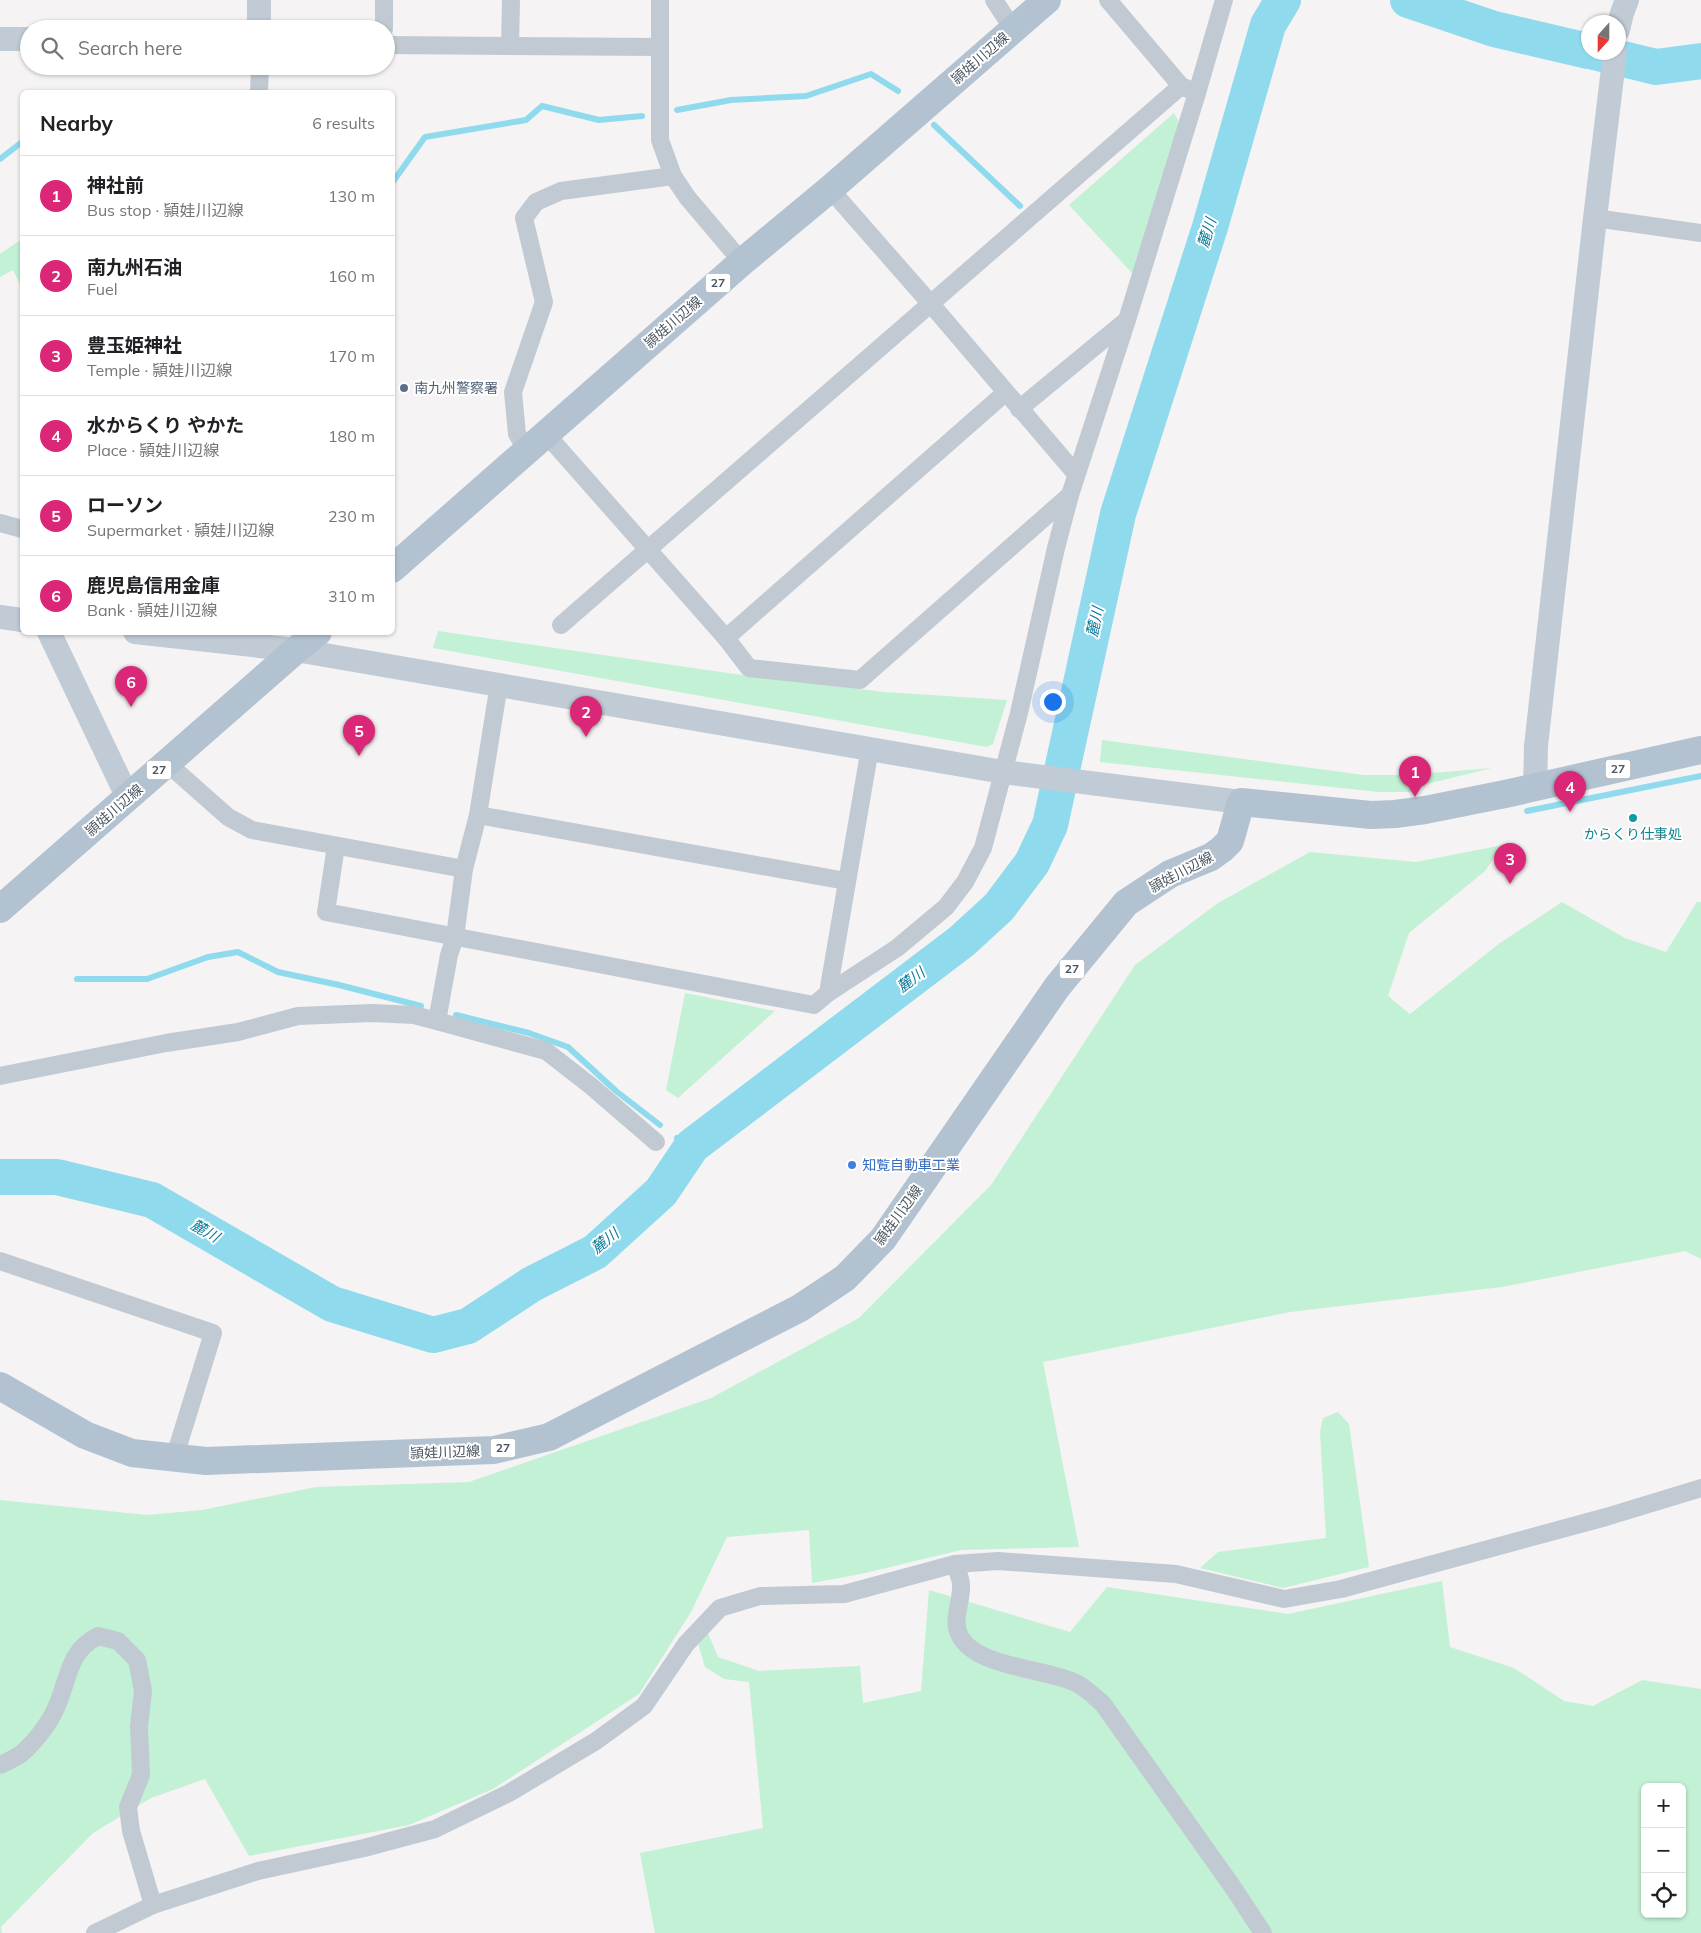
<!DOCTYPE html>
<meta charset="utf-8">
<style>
:root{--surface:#fff;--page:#f2f2f2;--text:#202124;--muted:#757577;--line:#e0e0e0;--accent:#db2777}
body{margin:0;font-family:Mulish,"Noto Sans JP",sans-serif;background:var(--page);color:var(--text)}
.controls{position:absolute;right:15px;bottom:15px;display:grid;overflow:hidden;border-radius:8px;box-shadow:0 1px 4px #0004}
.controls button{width:45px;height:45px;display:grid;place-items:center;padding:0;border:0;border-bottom:1px solid var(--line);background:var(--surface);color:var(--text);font:25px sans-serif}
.compass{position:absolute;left:1581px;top:15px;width:45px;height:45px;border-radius:50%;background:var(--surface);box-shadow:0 1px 4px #0004;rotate:201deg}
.you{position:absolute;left:1052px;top:701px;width:18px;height:18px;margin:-12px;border:4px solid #fff;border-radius:50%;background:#1a73e8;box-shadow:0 0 0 8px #1a73e833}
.badge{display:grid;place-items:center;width:32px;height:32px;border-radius:50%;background:var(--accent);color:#fff;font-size:16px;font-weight:700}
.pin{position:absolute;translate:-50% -41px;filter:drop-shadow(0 1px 2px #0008)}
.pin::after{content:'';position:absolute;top:26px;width:18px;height:15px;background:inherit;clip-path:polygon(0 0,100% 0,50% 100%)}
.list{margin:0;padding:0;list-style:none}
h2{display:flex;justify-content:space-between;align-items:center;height:65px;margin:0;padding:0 20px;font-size:21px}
h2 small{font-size:16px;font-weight:400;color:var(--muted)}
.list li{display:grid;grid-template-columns:32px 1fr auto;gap:15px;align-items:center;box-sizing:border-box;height:80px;padding:0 20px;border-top:1px solid var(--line)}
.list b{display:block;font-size:19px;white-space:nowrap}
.list p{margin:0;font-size:16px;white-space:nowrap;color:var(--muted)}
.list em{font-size:16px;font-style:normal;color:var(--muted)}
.icon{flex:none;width:28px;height:28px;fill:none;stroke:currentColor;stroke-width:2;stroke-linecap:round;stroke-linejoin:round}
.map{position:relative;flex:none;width:1701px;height:1933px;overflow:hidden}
.search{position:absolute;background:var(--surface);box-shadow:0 1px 4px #0004;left:20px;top:20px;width:375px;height:55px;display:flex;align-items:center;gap:12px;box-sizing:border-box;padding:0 18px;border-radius:28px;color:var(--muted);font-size:19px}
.panel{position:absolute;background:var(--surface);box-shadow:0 1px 4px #0004;left:20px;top:90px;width:375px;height:545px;border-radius:8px}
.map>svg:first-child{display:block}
</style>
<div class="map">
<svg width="1701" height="1933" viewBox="0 0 1701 1933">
<rect width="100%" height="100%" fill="#f5f3f3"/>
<g fill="#c3f1d5" fill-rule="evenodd">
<path d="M 1174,113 L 1180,124 L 1133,274 L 1069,205 Z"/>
<path d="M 22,239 L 22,288 L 13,270 L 0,277 L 0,254 Z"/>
<path d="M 438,631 L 742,675 L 885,692 L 1007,700 L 993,744 L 987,747 L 433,648 Z"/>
<path d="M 1102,740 L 1364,775 L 1408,775 L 1492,768 L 1414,787 L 1414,792 L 1378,792 L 1100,762 Z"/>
<path d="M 1503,845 L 1485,871 L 1409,933 L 1388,996 L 1410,1014 L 1500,943 L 1562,902 L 1625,938 L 1666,952 L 1697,902 L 1701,902 L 1701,1259 L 1685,1251 L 1502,1287 L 1290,1312 L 1043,1362 L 1079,1547 L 961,1550 L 861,1574 L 812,1583 L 809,1530 L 727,1537 L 691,1612 L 639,1694 L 493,1789 L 409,1825 L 249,1856 L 205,1779 L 151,1798 L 93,1833 L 1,1927 L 2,1933 L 0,1933 L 0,1500 L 147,1515 L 202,1510 L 316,1487 L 469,1482 L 711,1398 L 859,1318 L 991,1185 L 1135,965 L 1218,903 L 1310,852 L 1416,862 Z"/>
<path d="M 685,993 L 775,1011 L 678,1098 L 666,1090 Z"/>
<path d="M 1338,1412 L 1349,1424 L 1369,1567 L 1283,1588 L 1200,1568 L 1218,1552 L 1326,1538 L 1320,1432 L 1323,1418 Z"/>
<path d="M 1442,1581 L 1450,1647 L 1514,1668 L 1564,1701 L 1593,1706 L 1642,1680 L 1701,1689 L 1701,1933 L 655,1933 L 640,1853 L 763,1828 L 749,1682 L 724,1679 L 705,1667 L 698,1644 L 707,1631 L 718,1657 L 759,1671 L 860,1666 L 863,1703 L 921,1691 L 929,1590 L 1070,1632 L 1107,1587 L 1288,1614 ZM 1645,1787 L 1682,1787 L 1682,1914 L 1645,1914 Z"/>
</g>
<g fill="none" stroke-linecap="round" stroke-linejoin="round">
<g stroke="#90daee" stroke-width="6">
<path d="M 677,110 L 731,100 L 806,96 L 871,74 L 898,91"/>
<path d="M 934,125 L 1020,206"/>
<path d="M 0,159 L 22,142"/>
<path d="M 392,183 L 425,137 L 526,120 L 542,106 L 599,120 L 642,116"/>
<path d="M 1527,811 L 1701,776"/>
<path d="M 77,979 L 147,979 L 208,957 L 238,952 L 278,972 L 339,985 L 421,1006"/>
<path d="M 456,1015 L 529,1033 L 568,1047 L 616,1091 L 660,1125"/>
<path d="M 677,1138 L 692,1146"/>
</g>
<g stroke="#90daee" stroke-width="36">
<path d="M 1408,0 L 1494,29 L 1588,51"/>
<path d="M 1594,52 L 1656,67 L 1701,61"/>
<path d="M 0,1177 L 57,1177 L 152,1200 L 332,1304 L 433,1335 L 468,1326 L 532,1284 L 595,1252 L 661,1192 L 692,1146 L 962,941 L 999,907 L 1032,863 L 1050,825 L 1118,514 L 1210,227 L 1268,25 L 1283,0"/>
</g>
<g stroke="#c1cad2" stroke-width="18">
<path d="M 660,0 L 660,140 L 673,176 L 687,197 L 742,262"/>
<path d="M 994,0 L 1013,29"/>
<path d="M 384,29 L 384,0"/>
<path d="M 386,45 L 659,47"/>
<path d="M 510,46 L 511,0"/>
<path d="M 259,92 L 260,66"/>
<path d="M 1197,93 L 1224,0"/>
<path d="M 830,189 L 930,303 L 1076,474"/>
<path d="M 1595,218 L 1701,233"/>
<path d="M 1019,409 L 1127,320"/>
<path d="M 546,434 L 726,638 L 749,668 L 860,680 L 1070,495"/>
<path d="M 527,451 L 517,434 L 513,392 L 544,302 L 524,218 L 536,202 L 561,191 L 673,176"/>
<path d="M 0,523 L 22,529"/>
<path d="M 561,625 L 1181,86"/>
<path d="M 726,638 L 1005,393"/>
<path d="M 167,763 L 228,817 L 252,830 L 464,869"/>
<path d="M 478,815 L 846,881"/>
<path d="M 336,846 L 326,912 L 814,1005 L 828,993 L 870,748"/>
<path d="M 828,993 L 897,948 L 946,907 L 965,882 L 983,848 L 1019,713 L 1056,548 L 1070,495 L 1127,320 L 1197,93 L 1181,86 L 1108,0"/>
<path d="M 437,1021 L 546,1051 L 591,1086 L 656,1142"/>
<path d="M 0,1076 L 166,1043 L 238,1032 L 298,1016 L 372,1013 L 414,1015 L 437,1021 L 449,955 L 455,937 L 464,869 L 478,815 L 499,684"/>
<path d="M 0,1261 L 213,1333 L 174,1459"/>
<path d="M 955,1564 C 957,1570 961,1579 961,1585 C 962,1602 952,1618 959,1634 C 974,1668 1046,1668 1076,1683 C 1086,1688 1095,1697 1103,1704 L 1232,1886 L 1263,1933"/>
<path d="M 0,1765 C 7,1762 15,1758 21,1754 C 34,1743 49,1724 56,1708 C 69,1680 67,1652 98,1636 L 118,1641 L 137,1660 L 143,1691 L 139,1726 L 141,1775 L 128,1807 L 131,1831 L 153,1905"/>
<path d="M 95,1933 L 153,1905 L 258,1871 L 364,1848 L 435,1829 L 509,1793 L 596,1741 L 644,1706 L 686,1644 L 720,1608 L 760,1596 L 844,1594 L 955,1564 L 998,1561 L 1176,1574 L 1284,1599 L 1341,1589 L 1606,1517 L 1701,1488"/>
</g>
<g stroke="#c1cbd6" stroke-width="24">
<path d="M 259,29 L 259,0"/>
<path d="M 1618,30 L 1622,13 L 1627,0"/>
<path d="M 0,39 L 29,39"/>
<path d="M 0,617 L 22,620"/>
<path d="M 49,632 L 128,798"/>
<path d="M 135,632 L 296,650 L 1003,772 L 1241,802"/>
<path d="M 1535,787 L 1536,746 L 1595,218 L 1615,52"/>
</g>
<g stroke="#b3c2d1" stroke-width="28">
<path d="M 392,569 L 742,262 L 830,189 L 1047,0"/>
<path d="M 0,909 L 296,650 L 318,632"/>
<path d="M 0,1386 L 85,1435 L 132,1453 L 206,1461 L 494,1450 L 549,1437 L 800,1308 L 845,1278 L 883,1239 L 1057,987 L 1126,903 L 1170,874 L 1211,857 L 1222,849 L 1230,841 L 1241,802 L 1371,815 L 1395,814 L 1425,810 L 1505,794 L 1701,750"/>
</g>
</g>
<circle fill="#5c6f8a" stroke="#fff" stroke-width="2" cx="404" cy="388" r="5"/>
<circle fill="#0f9aa8" stroke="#fff" stroke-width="2" cx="1633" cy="818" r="5"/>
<circle fill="#3f7fe0" stroke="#fff" stroke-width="2" cx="852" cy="1165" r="5"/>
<g text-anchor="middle" stroke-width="4" stroke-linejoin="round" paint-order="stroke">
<g fill="#fff" stroke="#808990" stroke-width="1">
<rect x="705.5" y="273.5" width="25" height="19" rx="4"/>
<rect x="1605.5" y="759.5" width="25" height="19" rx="4"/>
<rect x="146.5" y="760.5" width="25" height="19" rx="4"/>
<rect x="1059.5" y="959.5" width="25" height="19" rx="4"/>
<rect x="490.5" y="1438.5" width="25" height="19" rx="4"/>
</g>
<g font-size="12" font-weight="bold" fill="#4a5661">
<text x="718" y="287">27</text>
<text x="1618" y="773">27</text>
<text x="159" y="774">27</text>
<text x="1072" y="973">27</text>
<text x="503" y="1452">27</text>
</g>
<g font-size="14" fill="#4a5661" stroke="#fff">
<text transform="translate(980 58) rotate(-41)" y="5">頴娃川辺線</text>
<text transform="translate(673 322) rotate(-41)" y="5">頴娃川辺線</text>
<text transform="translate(114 810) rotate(-41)" y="5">頴娃川辺線</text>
<text transform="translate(1181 872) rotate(-28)" y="5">頴娃川辺線</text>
<text transform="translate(898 1215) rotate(-54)" y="5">頴娃川辺線</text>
<text transform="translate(445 1452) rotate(-2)" y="5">頴娃川辺線</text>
</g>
<g font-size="14" fill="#4e5e75" stroke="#fff" text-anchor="start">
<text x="414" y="393">南九州警察署</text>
</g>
<g font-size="14" fill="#0d838f" stroke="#fff">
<text x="1633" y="839">からくり仕事処</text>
</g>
<g font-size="14" fill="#366cbe" stroke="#fff" text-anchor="start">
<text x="862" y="1170">知覧自動車工業</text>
</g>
<g font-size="15" font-style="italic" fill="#0c7c9b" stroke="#fff">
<text transform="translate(1207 233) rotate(-73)" y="5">麓川</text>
<text transform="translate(1095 622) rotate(-78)" y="5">麓川</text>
<text transform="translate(911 980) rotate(-37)" y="5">麓川</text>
<text transform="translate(205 1231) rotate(30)" y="5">麓川</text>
<text transform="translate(605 1241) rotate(-39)" y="5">麓川</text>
</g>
</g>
</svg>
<div class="controls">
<button>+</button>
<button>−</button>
<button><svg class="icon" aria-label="locate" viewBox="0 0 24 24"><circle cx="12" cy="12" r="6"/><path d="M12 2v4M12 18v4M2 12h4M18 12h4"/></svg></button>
</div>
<svg class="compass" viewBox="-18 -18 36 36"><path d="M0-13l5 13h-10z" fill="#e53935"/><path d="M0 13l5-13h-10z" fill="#757577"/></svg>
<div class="you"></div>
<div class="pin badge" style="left:1415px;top:797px">1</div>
<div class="pin badge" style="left:586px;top:737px">2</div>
<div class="pin badge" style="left:1510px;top:884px">3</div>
<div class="pin badge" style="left:1570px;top:812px">4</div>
<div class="pin badge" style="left:359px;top:756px">5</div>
<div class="pin badge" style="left:131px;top:707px">6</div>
<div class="search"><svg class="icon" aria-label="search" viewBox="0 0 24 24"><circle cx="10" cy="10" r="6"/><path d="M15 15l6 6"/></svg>Search here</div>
<section class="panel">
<h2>Nearby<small>6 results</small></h2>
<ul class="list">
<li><span class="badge">1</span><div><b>神社前</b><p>Bus stop · 頴娃川辺線</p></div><em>130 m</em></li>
<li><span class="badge">2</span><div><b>南九州石油</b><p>Fuel</p></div><em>160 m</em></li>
<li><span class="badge">3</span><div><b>豊玉姫神社</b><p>Temple · 頴娃川辺線</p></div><em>170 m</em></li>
<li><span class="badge">4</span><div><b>水からくり やかた</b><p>Place · 頴娃川辺線</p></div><em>180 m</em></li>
<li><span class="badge">5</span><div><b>ローソン</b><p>Supermarket · 頴娃川辺線</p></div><em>230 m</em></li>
<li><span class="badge">6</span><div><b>鹿児島信用金庫</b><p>Bank · 頴娃川辺線</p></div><em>310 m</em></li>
</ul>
</section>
</div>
